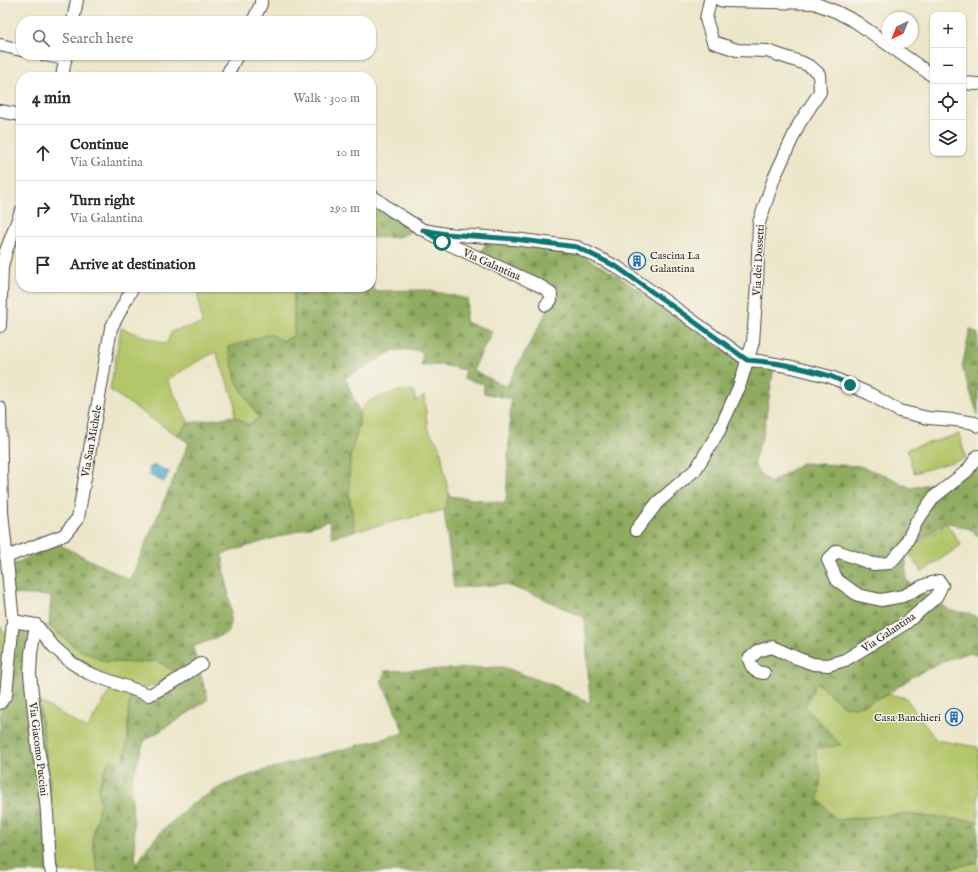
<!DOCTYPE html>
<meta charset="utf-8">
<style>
:root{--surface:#fff;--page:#f2f2f3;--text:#2b2b33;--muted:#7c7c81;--line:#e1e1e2}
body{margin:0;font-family:"IM FELL English",serif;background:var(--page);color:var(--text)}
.controls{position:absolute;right:12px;top:12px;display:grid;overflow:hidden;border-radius:8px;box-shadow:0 1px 3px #0004}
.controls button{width:36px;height:36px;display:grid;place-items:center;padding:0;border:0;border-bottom:1px solid var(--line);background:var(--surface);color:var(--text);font:20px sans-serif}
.compass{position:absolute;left:882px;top:12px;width:36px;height:36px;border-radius:50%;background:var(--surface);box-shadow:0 1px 3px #0004;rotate:223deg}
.stop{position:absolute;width:12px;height:12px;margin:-9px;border:3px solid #0f766e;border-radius:50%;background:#fff}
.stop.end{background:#0f766e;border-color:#fff;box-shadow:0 1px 4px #0008}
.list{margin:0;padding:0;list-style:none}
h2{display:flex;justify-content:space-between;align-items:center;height:52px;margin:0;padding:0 16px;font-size:17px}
h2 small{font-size:13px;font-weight:400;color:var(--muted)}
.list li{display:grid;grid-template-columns:26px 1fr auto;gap:12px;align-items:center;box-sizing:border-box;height:56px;padding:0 16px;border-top:1px solid var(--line)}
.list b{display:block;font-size:15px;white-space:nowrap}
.list p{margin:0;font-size:13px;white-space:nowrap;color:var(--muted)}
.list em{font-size:13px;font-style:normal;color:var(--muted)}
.icon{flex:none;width:22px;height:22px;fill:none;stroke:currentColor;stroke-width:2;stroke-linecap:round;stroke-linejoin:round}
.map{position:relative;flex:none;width:978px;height:872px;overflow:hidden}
.search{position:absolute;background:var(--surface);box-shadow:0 1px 3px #0004;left:16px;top:16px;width:360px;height:44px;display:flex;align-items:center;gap:10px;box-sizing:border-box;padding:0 14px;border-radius:16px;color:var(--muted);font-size:15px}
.panel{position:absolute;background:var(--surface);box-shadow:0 1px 3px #0004;left:16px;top:72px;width:360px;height:220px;border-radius:16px}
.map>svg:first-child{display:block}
</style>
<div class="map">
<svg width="978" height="872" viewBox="0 0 978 872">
<defs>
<pattern id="forest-firs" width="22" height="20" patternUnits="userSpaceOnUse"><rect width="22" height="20" fill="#8fab5e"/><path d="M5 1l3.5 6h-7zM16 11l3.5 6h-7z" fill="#758b4e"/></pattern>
<pattern id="water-rules" width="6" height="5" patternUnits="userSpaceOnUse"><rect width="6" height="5" fill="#5db1d9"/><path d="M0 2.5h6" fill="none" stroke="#4d90b0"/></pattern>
</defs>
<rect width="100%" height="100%" fill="#f7f3e8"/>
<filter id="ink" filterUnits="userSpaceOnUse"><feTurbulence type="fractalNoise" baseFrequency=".025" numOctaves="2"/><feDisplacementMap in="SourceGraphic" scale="8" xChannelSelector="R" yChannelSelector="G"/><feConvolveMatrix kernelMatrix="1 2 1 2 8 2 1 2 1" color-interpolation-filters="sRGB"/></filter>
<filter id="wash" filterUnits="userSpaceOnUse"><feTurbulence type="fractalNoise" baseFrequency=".012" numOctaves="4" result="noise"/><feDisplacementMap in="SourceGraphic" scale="16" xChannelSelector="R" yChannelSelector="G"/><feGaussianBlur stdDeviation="0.9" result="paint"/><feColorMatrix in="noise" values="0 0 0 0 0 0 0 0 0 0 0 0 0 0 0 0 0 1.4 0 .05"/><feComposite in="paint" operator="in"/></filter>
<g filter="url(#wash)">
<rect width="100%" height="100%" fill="#ece6ca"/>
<g fill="#b4c66a" stroke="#70784a">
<path d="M 197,287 L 294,287 L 294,335 L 284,341 L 236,380 L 259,418 L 248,425 L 235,416 L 235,403 L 216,352 L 196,362 L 167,380 L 189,423 L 185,426 L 177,435 L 161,425 L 110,390 L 121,328 L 166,344 L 172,331 L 202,324 Z"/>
<path d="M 413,390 L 416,401 L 424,396 L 428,430 L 440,447 L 449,496 L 444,510 L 355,531 L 349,496 L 350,457 L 359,425 L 359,411 L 369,401 L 398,391 Z"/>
<path d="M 959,434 L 966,458 L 914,473 L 907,449 Z"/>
<path d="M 947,524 L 961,545 L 922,572 L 907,551 Z"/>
<path d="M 39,624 L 49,626 L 78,649 L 104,661 L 136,663 L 157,661 L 178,673 L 148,688 L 133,687 L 94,671 L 75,661 Z"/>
<path d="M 0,626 L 3,630 L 7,641 L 5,688 L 0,693 Z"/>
<path d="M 816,682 L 844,706 L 855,707 L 865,704 L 888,694 L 906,698 L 936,740 L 978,747 L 978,821 L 900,814 L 836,820 L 818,799 L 821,776 L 815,749 L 841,745 L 805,707 Z"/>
<path d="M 112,687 L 130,694 L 128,717 L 128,737 L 124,761 L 98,789 L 100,803 L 92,840 L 98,872 L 60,872 L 56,863 L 49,776 L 39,701 L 87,729 Z"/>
<path d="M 978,862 L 978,872 L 933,872 Z"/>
</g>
<g fill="url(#forest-firs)" stroke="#5d6b44">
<path d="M 377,205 L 412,230 C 402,240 384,237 371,238 L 371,208 Z"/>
<path d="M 489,239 L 575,252 L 615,274 L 739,360 L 774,367 L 763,435 L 754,460 L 756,469 L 770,483 L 802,463 L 859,466 L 885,475 L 911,488 L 950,479 L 978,460 L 978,536 L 970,529 L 946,522 L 906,550 L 906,580 L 951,611 L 968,613 L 978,618 L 978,655 L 968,653 L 941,662 L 912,677 L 888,694 L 865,704 L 855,707 L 844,706 L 816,682 L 805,707 L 841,745 L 815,749 L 821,776 L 818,799 L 836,820 L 900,814 L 978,821 L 978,862 L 933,872 L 98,872 L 92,840 L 100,803 L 98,789 L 108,761 L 124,760 L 128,737 L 128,717 L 130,694 L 150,700 L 200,672 L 208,699 L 193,710 L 144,741 L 131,783 L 136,866 L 148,846 L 162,831 L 193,803 L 222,786 L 258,772 L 404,733 L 393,705 L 381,682 L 385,671 L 503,667 L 555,686 L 590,703 L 585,618 L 538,596 L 503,584 L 454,588 L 444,510 L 449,496 L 506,503 L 511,399 L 484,393 L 484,384 L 464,379 L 465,370 L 442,365 L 421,366 L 423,352 L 417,350 L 394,350 L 345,378 L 359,411 L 359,425 L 350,457 L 349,496 L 355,531 L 332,537 L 329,521 L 222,554 L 231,611 L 229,632 L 193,647 L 197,662 L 178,673 L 157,661 L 136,663 L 104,661 L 78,649 L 49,626 L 51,596 L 13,594 L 11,566 L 56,543 L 130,580 L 189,443 L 177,435 L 185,426 L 189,423 L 235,416 L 248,425 L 259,418 L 236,380 L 228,347 L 270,334 L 284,341 L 294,335 L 294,287 L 371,287 L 371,256 L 374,291 L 426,290 L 468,299 L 465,322 L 492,331 L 473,370 L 506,387 L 549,308 L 558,297 L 553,287 L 478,256 Z"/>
<path d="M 970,329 L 978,334 L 978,415 L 962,367 Z"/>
<path d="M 19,624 L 34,627 L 34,672 L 49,776 L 56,863 L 60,872 L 0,872 L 0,709 L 9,701 Z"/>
</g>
<path fill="url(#water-rules)" stroke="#446e82" d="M 154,465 L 169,472 L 164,482 L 149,475 L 150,473 L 149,469 L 151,466 L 153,467 Z"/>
</g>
<g filter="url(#ink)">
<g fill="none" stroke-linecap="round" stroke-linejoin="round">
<defs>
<g id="street">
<path d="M 720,0 L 724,1 L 814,3 L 837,12 L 856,22 L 933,76"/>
<path d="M 73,21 L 77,0"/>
<path d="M 253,21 L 261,4 L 261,0"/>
<path d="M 0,45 L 21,50"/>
<path d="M 45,55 L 65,59"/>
<path d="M 62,77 L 66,55"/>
<path d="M 226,77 L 237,55"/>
<path d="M 963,83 L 978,84"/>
<path d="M 0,111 L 21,115"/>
<path d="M 371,195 L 391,210 L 423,230 L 446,234 L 514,239 L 577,247 L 617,267 L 682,313 L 747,360 L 759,361 L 792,367 L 831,377 L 870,394 L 899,411 L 928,418 L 955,420 L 975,423 L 978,426"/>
<path d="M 430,234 L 442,241 L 536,284 L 544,288 L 551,294 L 551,300 L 546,305"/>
<path d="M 0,326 L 2,267 L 6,251 L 21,211"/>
<path d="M 0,408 L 2,512 L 13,621 L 6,695 L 0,703"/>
<path d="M 636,530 L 658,502 L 696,469 L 719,431 L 739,387 L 753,342 L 757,284 L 759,223 L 774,178 L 799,124 L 820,92 L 819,74 L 811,67 L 803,63 L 767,51 L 737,50 L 713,42 L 706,19 L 710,0"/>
<path d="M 6,557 L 64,535 L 78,518 L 111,328 L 133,287"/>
<path d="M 13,621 L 36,625 L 54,647 L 72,663 L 88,673 L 149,695 L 174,682 L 201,664"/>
<path d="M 36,625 L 31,653 L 30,674 L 38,750 L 44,780 L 47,813 L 50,866 L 52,872"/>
<path d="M 764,673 C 754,672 752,669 749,659 L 758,651 L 772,647 L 797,658 L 813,664 L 828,665 L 845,660 L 906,623 L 936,597 L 942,585 L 939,581 L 925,585 L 903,596 L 881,600 L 858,595 L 837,580 L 828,560 L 837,551 L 873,564 L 890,563 L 904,547 L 917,521 L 934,497 L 967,471 L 978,456"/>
</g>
</defs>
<use href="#street" stroke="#484743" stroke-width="14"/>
<use href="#street" stroke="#fff" stroke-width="12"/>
</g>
</g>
<g fill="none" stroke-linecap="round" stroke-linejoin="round" filter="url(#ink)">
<path stroke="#0f766e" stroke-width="5" d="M 442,242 L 423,230 L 446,234 L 514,239 L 577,247 L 617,267 L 682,313 L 747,360 C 775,362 804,368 830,376 C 837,379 844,382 850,385"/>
</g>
<defs>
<symbol id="building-ring" viewBox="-11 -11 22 22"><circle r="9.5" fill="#f7f3e8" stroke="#1f6fb2" stroke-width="1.5"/><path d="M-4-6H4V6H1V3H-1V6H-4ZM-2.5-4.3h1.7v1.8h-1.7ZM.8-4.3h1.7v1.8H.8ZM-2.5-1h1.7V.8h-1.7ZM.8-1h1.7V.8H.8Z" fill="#1f6fb2"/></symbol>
</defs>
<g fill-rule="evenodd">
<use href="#building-ring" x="627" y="251" width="20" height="20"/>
<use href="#building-ring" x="944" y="707" width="20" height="20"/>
</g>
<g text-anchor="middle" stroke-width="3" stroke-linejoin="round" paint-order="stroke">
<g font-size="11" fill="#2b2b2b" stroke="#f7f3e8" text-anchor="start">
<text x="650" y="259">Cascina La<tspan x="650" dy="13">Galantina</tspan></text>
<text x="941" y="721" text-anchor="end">Casa Banchieri</text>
</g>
<g font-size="11" fill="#2b2b2b" stroke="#f7f3e8">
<text transform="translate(758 260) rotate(-87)" y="4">Via dei Dossetti</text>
<text transform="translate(492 264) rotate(24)" y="4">Via Galantina</text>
<text transform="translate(91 441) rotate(-80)" y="4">Via San Michele</text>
<text transform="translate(888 632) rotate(-34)" y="4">Via Galantina</text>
<text transform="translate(39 749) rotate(83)" y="4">Via Giacomo Puccini</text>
</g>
</g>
</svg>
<div class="controls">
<button>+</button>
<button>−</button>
<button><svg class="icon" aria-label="locate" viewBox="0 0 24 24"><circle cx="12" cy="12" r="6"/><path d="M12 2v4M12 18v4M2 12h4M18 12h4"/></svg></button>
<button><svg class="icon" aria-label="layers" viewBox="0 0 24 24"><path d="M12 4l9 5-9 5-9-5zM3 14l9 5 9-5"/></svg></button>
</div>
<svg class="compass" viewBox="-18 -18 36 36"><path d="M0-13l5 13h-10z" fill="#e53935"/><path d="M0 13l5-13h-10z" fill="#7c7c81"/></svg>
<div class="stop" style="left:442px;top:242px"></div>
<div class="stop end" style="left:850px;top:385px"></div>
<div class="search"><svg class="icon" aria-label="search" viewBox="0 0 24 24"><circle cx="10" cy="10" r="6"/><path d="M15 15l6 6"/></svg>Search here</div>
<section class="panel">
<h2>4 min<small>Walk · 300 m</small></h2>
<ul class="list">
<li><svg class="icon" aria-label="ahead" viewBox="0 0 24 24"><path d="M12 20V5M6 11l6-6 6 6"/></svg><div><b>Continue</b><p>Via Galantina</p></div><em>10 m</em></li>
<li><svg class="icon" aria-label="right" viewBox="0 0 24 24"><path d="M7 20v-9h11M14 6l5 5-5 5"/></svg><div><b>Turn right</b><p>Via Galantina</p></div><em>290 m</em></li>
<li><svg class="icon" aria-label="arrive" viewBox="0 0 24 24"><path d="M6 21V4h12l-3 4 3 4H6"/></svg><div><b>Arrive at destination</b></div></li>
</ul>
</section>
</div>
